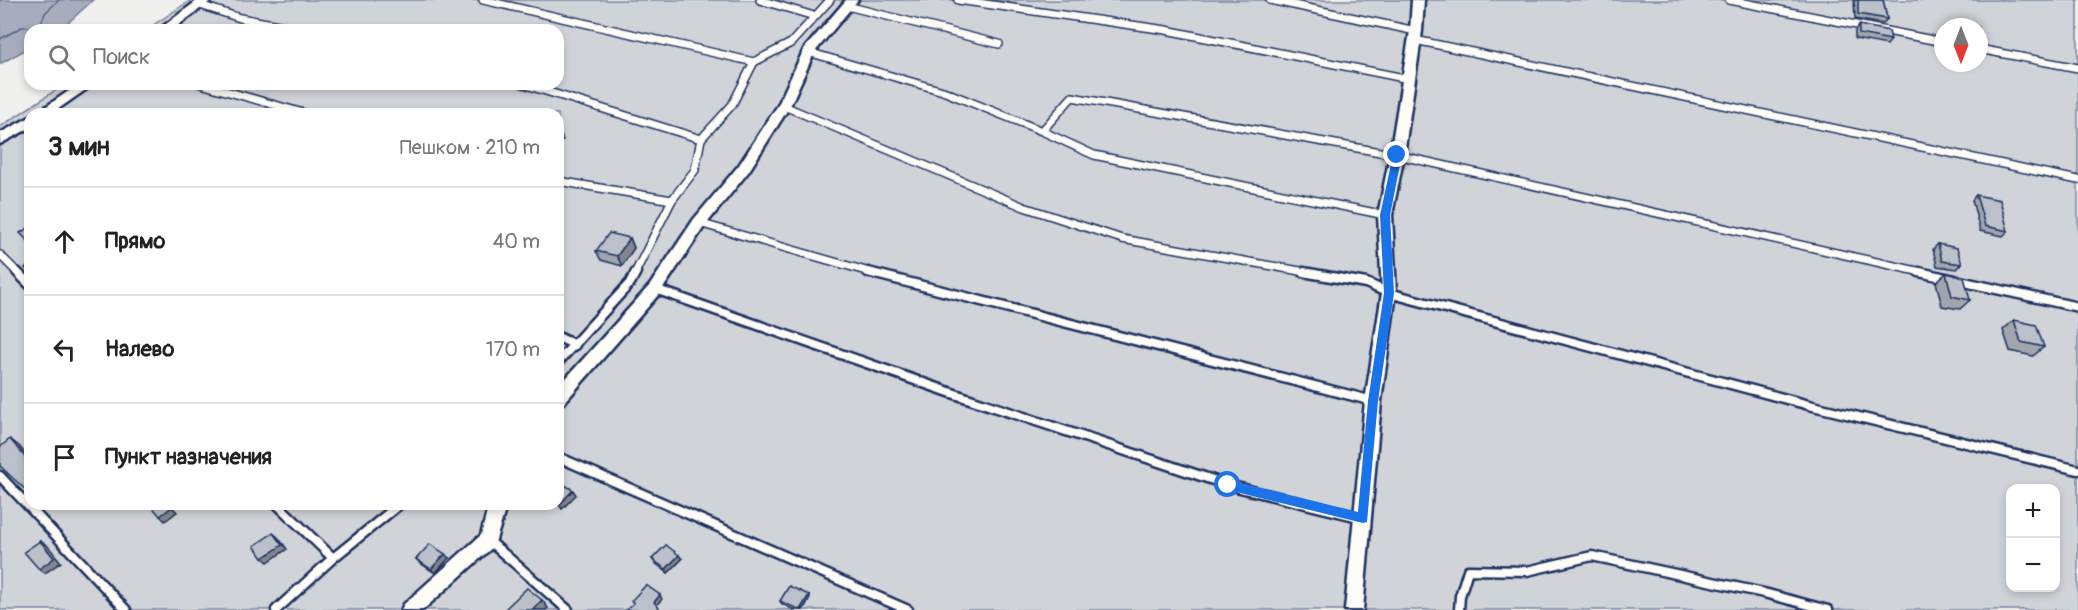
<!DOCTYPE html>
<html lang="ru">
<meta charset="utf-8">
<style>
:root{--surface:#fff;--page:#f2f2f2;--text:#222;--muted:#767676;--line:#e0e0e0}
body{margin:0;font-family:Pangolin,sans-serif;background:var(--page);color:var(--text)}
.controls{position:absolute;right:18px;bottom:18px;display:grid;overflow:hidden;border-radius:12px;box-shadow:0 3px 9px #0003}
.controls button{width:54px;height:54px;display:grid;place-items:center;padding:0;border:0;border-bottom:2px solid var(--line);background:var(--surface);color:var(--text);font:30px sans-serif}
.compass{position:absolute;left:1934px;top:18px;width:54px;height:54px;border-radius:50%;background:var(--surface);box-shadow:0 3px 9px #0003;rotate:180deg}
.stop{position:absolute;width:18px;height:18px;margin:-14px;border:4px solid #1a73e8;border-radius:50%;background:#fff}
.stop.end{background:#1a73e8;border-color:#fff;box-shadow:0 2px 6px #0008}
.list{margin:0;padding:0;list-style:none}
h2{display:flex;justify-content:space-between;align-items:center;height:78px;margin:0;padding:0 24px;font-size:26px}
h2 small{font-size:20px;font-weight:400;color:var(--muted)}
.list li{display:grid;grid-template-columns:39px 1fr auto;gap:18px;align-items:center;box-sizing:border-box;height:108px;padding:0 24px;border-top:2px solid var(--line)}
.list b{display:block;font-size:22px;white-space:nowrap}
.list em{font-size:20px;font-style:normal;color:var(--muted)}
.icon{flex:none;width:33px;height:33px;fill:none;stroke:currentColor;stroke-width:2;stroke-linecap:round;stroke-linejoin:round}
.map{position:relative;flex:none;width:2078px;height:610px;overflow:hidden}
.search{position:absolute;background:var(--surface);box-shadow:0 3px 9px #0003;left:24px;top:24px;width:540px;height:66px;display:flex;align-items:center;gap:15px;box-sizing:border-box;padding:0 21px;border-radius:18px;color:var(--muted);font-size:22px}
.panel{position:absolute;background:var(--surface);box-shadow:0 3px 9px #0003;left:24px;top:108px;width:540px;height:402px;border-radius:18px}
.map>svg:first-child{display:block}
</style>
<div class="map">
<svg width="2078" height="610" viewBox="0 0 2078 610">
<rect width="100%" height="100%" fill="#f0f0ee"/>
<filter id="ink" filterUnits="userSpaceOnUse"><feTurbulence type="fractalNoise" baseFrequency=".0167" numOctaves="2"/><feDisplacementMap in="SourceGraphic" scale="12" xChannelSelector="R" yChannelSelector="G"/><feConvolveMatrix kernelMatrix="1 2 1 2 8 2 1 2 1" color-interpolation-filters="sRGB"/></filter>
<g filter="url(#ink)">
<path fill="#d0d3d8" stroke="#76819b" stroke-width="1.5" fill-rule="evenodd" d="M 191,0 L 2078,0 L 2078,610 L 0,610 L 0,127 L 65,84 L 558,84 L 558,30 L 146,30 ZM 1943,27 L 1979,27 L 1979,63 L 1943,63 ZM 30,114 L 558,114 L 558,504 L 30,504 ZM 2010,488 L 2056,488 L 2056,588 L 2010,588 Z"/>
<path fill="#a7adbd" stroke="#6f7b97" stroke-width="1.5" d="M 0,0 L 93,0 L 60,30 L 30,30 L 30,47 L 0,64 Z"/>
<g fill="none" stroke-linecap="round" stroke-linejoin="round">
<path stroke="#536184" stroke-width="1.5" d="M 0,39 L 22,27 L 39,27 L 45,13 L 59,0"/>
<defs>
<g id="lane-far1">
<path d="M 483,0 L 754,62"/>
<path d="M 760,0 L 814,16"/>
<path d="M 958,0 L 1166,30 L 1409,79"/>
<path d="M 1270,0 L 1416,31"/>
<path d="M 1729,0 L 1943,42"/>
<path d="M 200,5 L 240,18 L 307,30"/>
<path d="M 847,6 L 999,44"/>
<path d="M 1415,40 L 2078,180"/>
<path d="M 1979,49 L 2078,68"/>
<path d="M 808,52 L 943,91 L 1042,131 L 1094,155 L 1385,215"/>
<path d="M 201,84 L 307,114"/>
<path d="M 523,84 L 701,139"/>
<path d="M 784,106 L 1024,207 L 1122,239 L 1311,273"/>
<path d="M 1042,131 L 1072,97 L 1397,155 L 1926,273"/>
<path d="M 558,181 L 672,200"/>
<path d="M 699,223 L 873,273"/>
<path d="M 0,255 L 18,273"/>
<path d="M 635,273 L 672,200 L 695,170 L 701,139 L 732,105 L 754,62 L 791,43 L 830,0"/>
</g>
<g id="lane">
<path d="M 17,272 L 30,285"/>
<path d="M 868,272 L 1373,401"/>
<path d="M 1303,272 L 1366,283 L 1389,293 L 1809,405 L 2078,470"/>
<path d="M 1919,272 L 2078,307"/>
<path d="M 655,289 L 952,393 L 1228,485 L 1363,518"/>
<path d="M 558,337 L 575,345"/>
<path d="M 558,362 L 630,283 L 636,272"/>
<path d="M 558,457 L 908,610"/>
<path d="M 0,476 L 126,610"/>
<path d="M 277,504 L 333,558"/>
<path d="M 488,540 L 568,610"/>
<path d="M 276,610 L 333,558 L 400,504"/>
<path d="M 1459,610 L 1460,596 L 1468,570 L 1527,571 L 1592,556 L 1764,593 L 1828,610"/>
</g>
<g id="street">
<path d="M 198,0 L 212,0 L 172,30 L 158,30 Z"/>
<path d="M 846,0 L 858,0 L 814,53 L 790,106 L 749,171 L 704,227 L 660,293 L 564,403 L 558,405 L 558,387 L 650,285 L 694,219 L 739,165 L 778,105 L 804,49 Z"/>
<path d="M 1412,0 L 1424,0 L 1422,31 L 1404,155 L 1392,215 L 1396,293 L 1381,401 L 1363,610 L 1345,610 L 1365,401 L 1382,293 L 1378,215 L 1390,155 L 1410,31 Z"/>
<path d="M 79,84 L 94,84 L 51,114 L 35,114 Z"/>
<path d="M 30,117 L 30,128 L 0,144 L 0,133 Z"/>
<path d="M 489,504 L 507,504 L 494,546 L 423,610 L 401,610 L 404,604 L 481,535 Z"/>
</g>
</defs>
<use href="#lane-far1" stroke="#1b2f5e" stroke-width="10"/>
<use href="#lane" stroke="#1b2f5e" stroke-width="13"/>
<use href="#street" stroke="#1b2f5e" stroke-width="5"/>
<use href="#lane-far1" stroke="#fdfcf7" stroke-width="7"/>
<use href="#lane" stroke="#fdfcf7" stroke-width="8"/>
<use href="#street" fill="#fdfcf7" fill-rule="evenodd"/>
</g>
<g fill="#a1a5ae" stroke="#1b2f5e" stroke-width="1.5">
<path d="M 1854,0 L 1883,0 L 1887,19 L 1883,24 L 1855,19 Z"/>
<path d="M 1859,25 L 1891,40 L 1887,45 L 1855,39 L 1855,31 Z"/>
<path d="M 1976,195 L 2008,231 L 2003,236 L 1980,231 L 1972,200 Z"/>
<path d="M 630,238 L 634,248 L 622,266 L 601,260 L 596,251 Z"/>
<path d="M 1938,244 L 1962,264 L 1957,269 L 1937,266 L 1933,249 Z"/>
<path d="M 1946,273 L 1970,300 L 1960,309 L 1942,306 L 1936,282 Z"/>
<path d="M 2014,320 L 2044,347 L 2033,356 L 2010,351 L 2003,330 Z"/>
<path d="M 449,558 L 435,573 L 420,563 L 416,559 Z"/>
<path d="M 652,559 L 682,559 L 668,573 L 655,563 Z"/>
<path d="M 809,595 L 810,598 L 803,610 L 794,610 L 782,604 L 780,601 Z"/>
</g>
<g fill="#83868d" stroke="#1b2f5e" stroke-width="1.5">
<path d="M 561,135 L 563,140 L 558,145 L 558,138 Z"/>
<path d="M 630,238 L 634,248 L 622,266 L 617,256 Z"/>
<path d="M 10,439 L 19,446 L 30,459 L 30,463 Z"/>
<path d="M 573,490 L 576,495 L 562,509 L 559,505 Z"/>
<path d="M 168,504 L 171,504 L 170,505 L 177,512 L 165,521 L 160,516 Z"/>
<path d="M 273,533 L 278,537 L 287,549 L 268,562 L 263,558 Z"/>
<path d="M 40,541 L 47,545 L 61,562 L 45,573 L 39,569 Z"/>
<path d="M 445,554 L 449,558 L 435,573 L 431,569 Z"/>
<path d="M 679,555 L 682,559 L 668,573 L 666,569 Z"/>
<path d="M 660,595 L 662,599 L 656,606 L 654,602 Z"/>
<path d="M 809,595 L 810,598 L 803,610 L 800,610 Z"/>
<path d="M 542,600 L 548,608 L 546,610 L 532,610 Z"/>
</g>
<g fill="#bbc0ca" stroke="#1b2f5e" stroke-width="1.5">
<path d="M 1858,0 L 1883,0 L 1887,19 L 1858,14 Z"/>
<path d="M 1859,25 L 1889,31 L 1891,40 L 1859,34 Z"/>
<path d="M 1976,195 L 2000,200 L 2008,231 L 1985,226 Z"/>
<path d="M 30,227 L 30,243 L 20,233 Z"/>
<path d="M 609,233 L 630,238 L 617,256 L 596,251 Z"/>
<path d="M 1938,244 L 1957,248 L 1962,264 L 1942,261 Z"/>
<path d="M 30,265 L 30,273 L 25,268 Z"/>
<path d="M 1946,273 L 1964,277 L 1970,300 L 1952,296 Z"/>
<path d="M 2014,320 L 2036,325 L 2044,347 L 2021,342 Z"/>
<path d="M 10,439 L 30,463 L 30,494 L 0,466 L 0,447 Z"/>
<path d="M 558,481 L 573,490 L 559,505 L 558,504 Z"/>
<path d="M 150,504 L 168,504 L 172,507 L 160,516 Z"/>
<path d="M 273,533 L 282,545 L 263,558 L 254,546 Z"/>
<path d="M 40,541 L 54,558 L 39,569 L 24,552 Z"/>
<path d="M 430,544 L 445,554 L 431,569 L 416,559 Z"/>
<path d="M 666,545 L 679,555 L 666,569 L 652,559 Z"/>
<path d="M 646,585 L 660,595 L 654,602 L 661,610 L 626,610 L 634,603 L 631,601 Z"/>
<path d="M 789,586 L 809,595 L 800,610 L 780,601 Z"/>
<path d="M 527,588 L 542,600 L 532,610 L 504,610 Z"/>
</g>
</g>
<path fill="#1a73e8" d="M 1397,152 L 1402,155 L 1390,215 L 1394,293 L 1378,401 L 1367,522 L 1363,523 L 1224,489 L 1222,485 L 1228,480 L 1358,512 L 1368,401 L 1384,293 L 1380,215 L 1393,155 Z"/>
</svg>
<div class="controls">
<button>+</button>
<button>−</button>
</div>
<svg class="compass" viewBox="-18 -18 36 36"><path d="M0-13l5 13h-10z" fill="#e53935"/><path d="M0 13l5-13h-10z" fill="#767676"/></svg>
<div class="stop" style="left:1228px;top:485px"></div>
<div class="stop end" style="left:1397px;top:155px"></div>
<div class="search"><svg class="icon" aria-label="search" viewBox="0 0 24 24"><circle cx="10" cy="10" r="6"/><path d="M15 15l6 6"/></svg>Поиск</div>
<section class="panel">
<h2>3 мин<small>Пешком · 210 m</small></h2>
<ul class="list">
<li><svg class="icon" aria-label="ahead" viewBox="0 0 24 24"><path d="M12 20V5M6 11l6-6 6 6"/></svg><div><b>Прямо</b></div><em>40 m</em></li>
<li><svg class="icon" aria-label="left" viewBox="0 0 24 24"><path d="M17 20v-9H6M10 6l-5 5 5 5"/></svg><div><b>Налево</b></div><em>170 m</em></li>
<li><svg class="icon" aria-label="arrive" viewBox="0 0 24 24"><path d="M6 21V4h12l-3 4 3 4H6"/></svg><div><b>Пункт назначения</b></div></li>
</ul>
</section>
</div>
